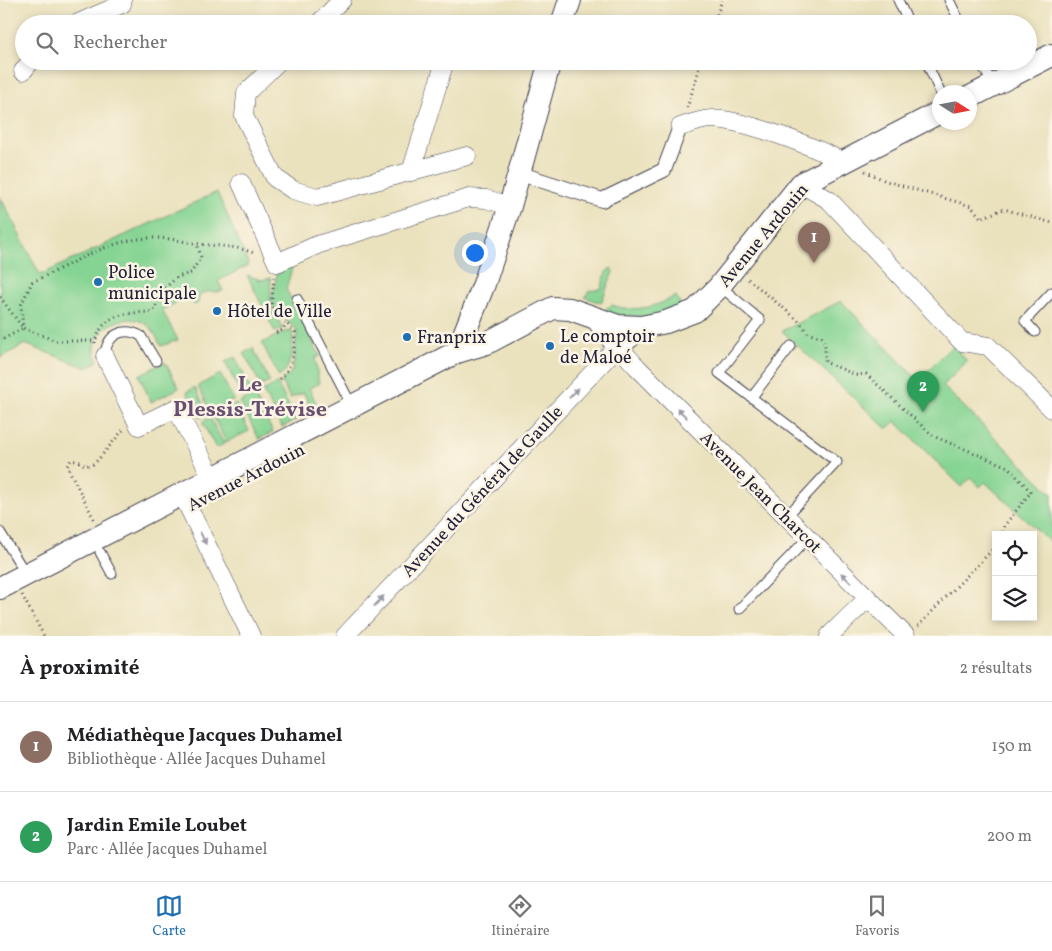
<!DOCTYPE html>
<html lang="fr">
<meta charset="utf-8">
<style>
:root{--surface:#fff;--page:#f2f2f2;--text:#202124;--muted:#757577;--line:#e0e0e0;--accent:#1f6fb2}
body{margin:0;font-family:Vollkorn,serif;background:var(--page);color:var(--text)}
.controls{position:absolute;right:15px;bottom:15px;display:grid;overflow:hidden;border-radius:0px;box-shadow:0 2px 8px #0003}
.controls button{width:45px;height:45px;display:grid;place-items:center;padding:0;border:0;border-bottom:1px solid var(--line);background:var(--surface);color:var(--text);font:25px sans-serif}
.compass{position:absolute;left:932px;top:85px;width:45px;height:45px;border-radius:50%;background:var(--surface);box-shadow:0 2px 8px #0003;rotate:101deg}
.you{position:absolute;left:474px;top:252px;width:18px;height:18px;margin:-12px;border:4px solid #fff;border-radius:50%;background:#1a73e8;box-shadow:0 0 0 8px #1a73e833}
.badge{display:grid;place-items:center;width:32px;height:32px;border-radius:50%;background:var(--accent);color:#fff;font-size:16px;font-weight:700}
.pin{position:absolute;translate:-50% -41px;filter:drop-shadow(0 1px 2px #0008)}
.pin::after{content:'';position:absolute;top:26px;width:18px;height:15px;background:inherit;clip-path:polygon(0 0,100% 0,50% 100%)}
.list{margin:0;padding:0;list-style:none}
h2{display:flex;justify-content:space-between;align-items:center;height:65px;margin:0;padding:0 20px;font-size:21px}
h2 small{font-size:16px;font-weight:400;color:var(--muted)}
.list li{display:grid;grid-template-columns:32px 1fr auto;gap:15px;align-items:center;box-sizing:border-box;height:90px;padding:0 20px;border-top:1px solid var(--line)}
.list b{display:block;font-size:19px;white-space:nowrap}
.list p{margin:0;font-size:16px;white-space:nowrap;color:var(--muted)}
.list em{font-size:16px;font-style:normal;color:var(--muted)}
.icon{flex:none;width:28px;height:28px;fill:none;stroke:currentColor;stroke-width:2;stroke-linecap:round;stroke-linejoin:round}
.map{position:relative;flex:none;width:1052px;height:636px;overflow:hidden}
.search{position:absolute;background:var(--surface);box-shadow:0 2px 8px #0003;left:15px;right:15px;top:15px;height:55px;display:flex;align-items:center;gap:12px;box-sizing:border-box;padding:0 18px;border-radius:28px;color:var(--muted);font-size:19px}
.sheet{height:245px;background:var(--surface)}
nav{display:flex;justify-content:space-around;align-items:center;box-sizing:border-box;height:70px;border-top:1px solid var(--line);background:var(--surface);font-size:14px;color:var(--muted)}
nav a{display:grid;justify-items:center;gap:2px}
nav .on{color:var(--accent)}
.map>svg:first-child{display:block}
</style>
<div class="map">
<svg width="1052" height="636" viewBox="0 0 1052 636">
<rect width="100%" height="100%" fill="#fcf5e5"/>
<filter id="ink" filterUnits="userSpaceOnUse"><feTurbulence type="fractalNoise" baseFrequency=".02" numOctaves="2"/><feDisplacementMap in="SourceGraphic" scale="10" xChannelSelector="R" yChannelSelector="G"/><feConvolveMatrix kernelMatrix="1 2 1 2 8 2 1 2 1" color-interpolation-filters="sRGB"/></filter>
<filter id="wash" filterUnits="userSpaceOnUse"><feTurbulence type="fractalNoise" baseFrequency=".0096" numOctaves="4" result="noise"/><feDisplacementMap in="SourceGraphic" scale="20" xChannelSelector="R" yChannelSelector="G"/><feGaussianBlur stdDeviation="1.12" result="paint"/><feColorMatrix in="noise" values="0 0 0 0 0 0 0 0 0 0 0 0 0 0 0 0 0 1.4 0 .05"/><feComposite in="paint" operator="in"/></filter>
<g filter="url(#wash)">
<rect width="100%" height="100%" fill="#eae1bd"/>
<g fill="#85d493" stroke="#547b67">
<path d="M 217,192 L 249,265 L 218,281 L 223,291 C 212,294 200,286 198,303 L 194,305 L 189,296 L 162,310 L 178,340 L 161,346 C 157,338 153,329 146,324 C 127,312 95,325 95,349 C 95,353 97,358 98,361 L 87,368 L 25,344 L 0,358 L 0,196 L 40,275 Z"/>
<path d="M 291,266 L 292,268 L 286,289 L 320,356 L 315,358 L 319,384 L 309,388 L 319,409 L 312,412 L 304,393 L 290,398 L 281,381 L 291,373 L 293,367 L 297,330 L 273,308 L 272,298 L 277,274 Z"/>
<path d="M 611,268 L 613,272 L 601,303 L 585,297 L 589,291 L 601,289 L 606,272 Z"/>
<path d="M 247,275 L 261,280 L 271,278 L 270,308 L 283,328 L 275,332 Z"/>
<path d="M 676,296 L 682,308 L 659,318 L 603,314 L 606,309 L 612,305 C 635,313 655,307 676,296 Z"/>
<path d="M 841,301 L 918,380 L 953,345 L 967,361 L 943,386 L 1052,494 L 1052,544 L 985,482 L 980,487 L 971,478 L 962,487 L 895,421 L 887,429 L 782,331 Z"/>
<path d="M 292,331 C 294,346 292,368 279,377 L 262,343 L 284,332 Z"/>
<path d="M 253,348 L 270,382 L 261,386 L 244,353 Z"/>
<path d="M 235,357 L 252,391 L 242,396 L 225,362 Z"/>
<path d="M 165,362 L 179,388 L 151,402 L 139,375 Z"/>
<path d="M 220,374 L 234,400 L 211,412 L 198,386 Z"/>
<path d="M 277,383 L 296,420 L 282,427 L 263,391 Z"/>
<path d="M 195,387 L 208,414 L 200,418 L 187,392 Z"/>
<path d="M 254,395 L 273,432 L 259,439 L 240,402 Z"/>
<path d="M 236,404 L 249,431 L 226,442 L 213,416 Z"/>
<path d="M 210,418 L 224,444 L 216,448 L 202,422 Z"/>
</g>
</g>
<g filter="url(#ink)">
<g fill="none" stroke-linecap="round" stroke-linejoin="round">
<defs>
<g id="service">
<path d="M 898,0 L 909,24"/>
<path d="M 949,0 L 961,24"/>
<path d="M 926,61 L 940,92"/>
<path d="M 980,61 L 993,85"/>
<path d="M 720,286 L 760,320 L 719,373 L 837,462 L 786,517"/>
<path d="M 297,299 L 352,406"/>
<path d="M 1035,332 L 1025,321 L 1052,292"/>
<path d="M 105,356 C 106,335 123,326 141,336 L 156,361"/>
<path d="M 752,397 L 791,346"/>
<path d="M 0,532 L 26,574"/>
<path d="M 100,552 L 112,574"/>
<path d="M 739,609 L 807,539"/>
</g>
<path id="pedestrian" d="M 518,173 L 602,200 L 664,170 L 680,127"/>
<g id="minor">
<path d="M 76,24 L 122,4 L 122,0"/>
<path d="M 318,24 L 342,0"/>
<path d="M 279,61 L 246,93 L 244,116 L 275,178 L 293,190 L 317,197 L 467,156"/>
<path d="M 23,71 L 31,61"/>
<path d="M 680,127 C 690,124 704,118 714,119 C 746,121 814,146 843,162"/>
<path d="M 411,172 L 445,61"/>
<path d="M 241,183 L 277,263 L 317,245 L 469,198 L 486,199 L 510,206"/>
<path d="M 801,184 L 829,200 L 962,342 L 988,346 L 1052,409"/>
<path d="M 105,356 L 139,426 L 176,408 L 219,491"/>
<path d="M 182,494 L 251,636"/>
<path d="M 345,636 L 618,346 L 637,367 L 906,636"/>
<path d="M 829,636 L 867,599"/>
</g>
<g id="tertiary">
<path d="M 562,24 L 570,0"/>
<path d="M 970,97 L 1052,55"/>
<path d="M 597,319 L 618,346 L 641,327"/>
<path d="M 457,352 L 484,284 L 510,206 L 550,61"/>
<path d="M 0,588 L 457,352 L 487,343 L 553,308 L 570,309 L 618,326 L 641,327 L 666,322 L 695,311 L 718,288 L 801,184 L 940,112"/>
</g>
</defs>
<use href="#service" stroke="#403f4e" stroke-width="11"/>
<use href="#pedestrian" stroke="#403f4e" stroke-width="16"/>
<use href="#minor" stroke="#403f4e" stroke-width="19"/>
<use href="#tertiary" stroke="#403f4e" stroke-width="24"/>
<g stroke="#403f4e" stroke-width="3" stroke-dasharray="1 4" stroke-linecap="butt">
<path d="M 714,24 L 722,0"/>
<path d="M 687,108 L 702,61"/>
<path d="M 865,171 L 886,181 L 971,206 L 981,218 L 1004,209 L 1052,223"/>
<path d="M 274,278 L 271,307 L 286,323 L 283,330 L 275,333"/>
<path d="M 748,279 L 798,320 L 809,334 L 822,337 L 825,344 L 825,362 L 856,375 L 866,374 L 933,436 L 1008,467 L 1031,492 L 1004,526 L 1002,535"/>
<path d="M 0,297 L 23,328 L 0,341"/>
<path d="M 96,339 C 105,312 129,313 153,312 L 164,289 L 177,277 L 191,273 L 201,257 L 197,244"/>
<path d="M 95,343 L 95,341 L 56,341 L 23,328 L 21,305 L 32,282 C 71,265 106,240 150,238 C 166,237 184,242 200,244 C 222,247 235,245 256,254"/>
<path d="M 280,379 C 294,365 294,351 295,332 L 286,323"/>
<path d="M 94,519 L 67,466 L 71,460 L 81,462 L 85,466 L 93,464 L 98,460 L 123,430"/>
<path d="M 22,595 L 44,636"/>
<path d="M 918,626 L 996,546"/>
</g>
<use href="#service" stroke="#fff" stroke-width="9"/>
<use href="#pedestrian" stroke="#fff" stroke-width="14"/>
<use href="#minor" stroke="#fff" stroke-width="18"/>
<use href="#tertiary" stroke="#fff" stroke-width="22"/>
</g>
<defs><path id="oneway-solid" d="M-6-.8H1V-3.2L6.5 0L1 3.2V.8H-6Z" transform="scale(1.25)"/></defs>
<g fill="#9c9ca7">
<use href="#oneway-solid" transform="translate(574 393) rotate(-46)"/>
<use href="#oneway-solid" transform="translate(682 413) rotate(-135)"/>
<use href="#oneway-solid" transform="translate(203 538) rotate(64)"/>
<use href="#oneway-solid" transform="translate(846 578) rotate(-135)"/>
<use href="#oneway-solid" transform="translate(379 601) rotate(-47)"/>
</g>
</g>
<g fill="#1f6fb2" stroke="#fcf5e5" stroke-width="2">
<circle cx="98" cy="282" r="5"/>
<circle cx="217" cy="311" r="5"/>
<circle cx="407" cy="337" r="5"/>
<circle cx="550" cy="346" r="5"/>
</g>
<g text-anchor="middle" stroke-width="5" stroke-linejoin="round" paint-order="stroke">
<g font-size="18" fill="#22223b" stroke="#fcf5e5">
<text transform="translate(763 235) rotate(-50)" y="6">Avenue Ardouin</text>
<text transform="translate(246 477) rotate(-27)" y="6">Avenue Ardouin</text>
<text transform="translate(482 491) rotate(-47)" y="6">Avenue du Général de Gaulle</text>
<text transform="translate(761 492) rotate(45)" y="6">Avenue Jean Charcot</text>
</g>
<g font-size="18" fill="#22223b" stroke="#fcf5e5" text-anchor="start">
<text x="108" y="278">Police<tspan x="108" dy="21">municipale</tspan></text>
<text x="227" y="317">Hôtel de Ville</text>
<text x="560" y="342">Le comptoir<tspan x="560" dy="21">de Maloé</tspan></text>
<text x="417" y="343">Franprix</text>
</g>
<g font-size="22" font-weight="bold" fill="#684f71" stroke="#fcf5e5">
<text x="250" y="391">Le<tspan x="250" dy="25">Plessis-Trévise</tspan></text>
</g>
</g>
</svg>
<div class="controls">
<button><svg class="icon" aria-label="locate" viewBox="0 0 24 24"><circle cx="12" cy="12" r="6"/><path d="M12 2v4M12 18v4M2 12h4M18 12h4"/></svg></button>
<button><svg class="icon" aria-label="layers" viewBox="0 0 24 24"><path d="M12 4l9 5-9 5-9-5zM3 14l9 5 9-5"/></svg></button>
</div>
<svg class="compass" viewBox="-18 -18 36 36"><path d="M0-13l5 13h-10z" fill="#e53935"/><path d="M0 13l5-13h-10z" fill="#757577"/></svg>
<div class="you"></div>
<div class="pin badge" style="left:814px;top:263px;background:#8d6e63">1</div>
<div class="pin badge" style="left:923px;top:412px;background:#2e9e5b">2</div>
<div class="search"><svg class="icon" aria-label="search" viewBox="0 0 24 24"><circle cx="10" cy="10" r="6"/><path d="M15 15l6 6"/></svg>Rechercher</div>
</div>
<section class="sheet">
<h2>À proximité<small>2 résultats</small></h2>
<ul class="list">
<li><span class="badge" style="background:#8d6e63">1</span><div><b>Médiathèque Jacques Duhamel</b><p>Bibliothèque · Allée Jacques Duhamel</p></div><em>150 m</em></li>
<li><span class="badge" style="background:#2e9e5b">2</span><div><b>Jardin Emile Loubet</b><p>Parc · Allée Jacques Duhamel</p></div><em>200 m</em></li>
</ul>
</section>
<nav>
<a class="on"><svg class="icon" aria-label="map" viewBox="0 0 24 24"><path d="M3 6l6-2 6 2 6-2v14l-6 2-6-2-6 2zM9 4v14M15 6v14"/></svg>Carte</a>
<a><svg class="icon" aria-label="directions" viewBox="0 0 24 24"><path d="M12 3l9 9-9 9-9-9zM9 14v-3h6M13 9l2 2-2 2"/></svg>Itinéraire</a>
<a><svg class="icon" aria-label="saved" viewBox="0 0 24 24"><path d="M7 4h10v16l-5-4-5 4z"/></svg>Favoris</a>
</nav>
